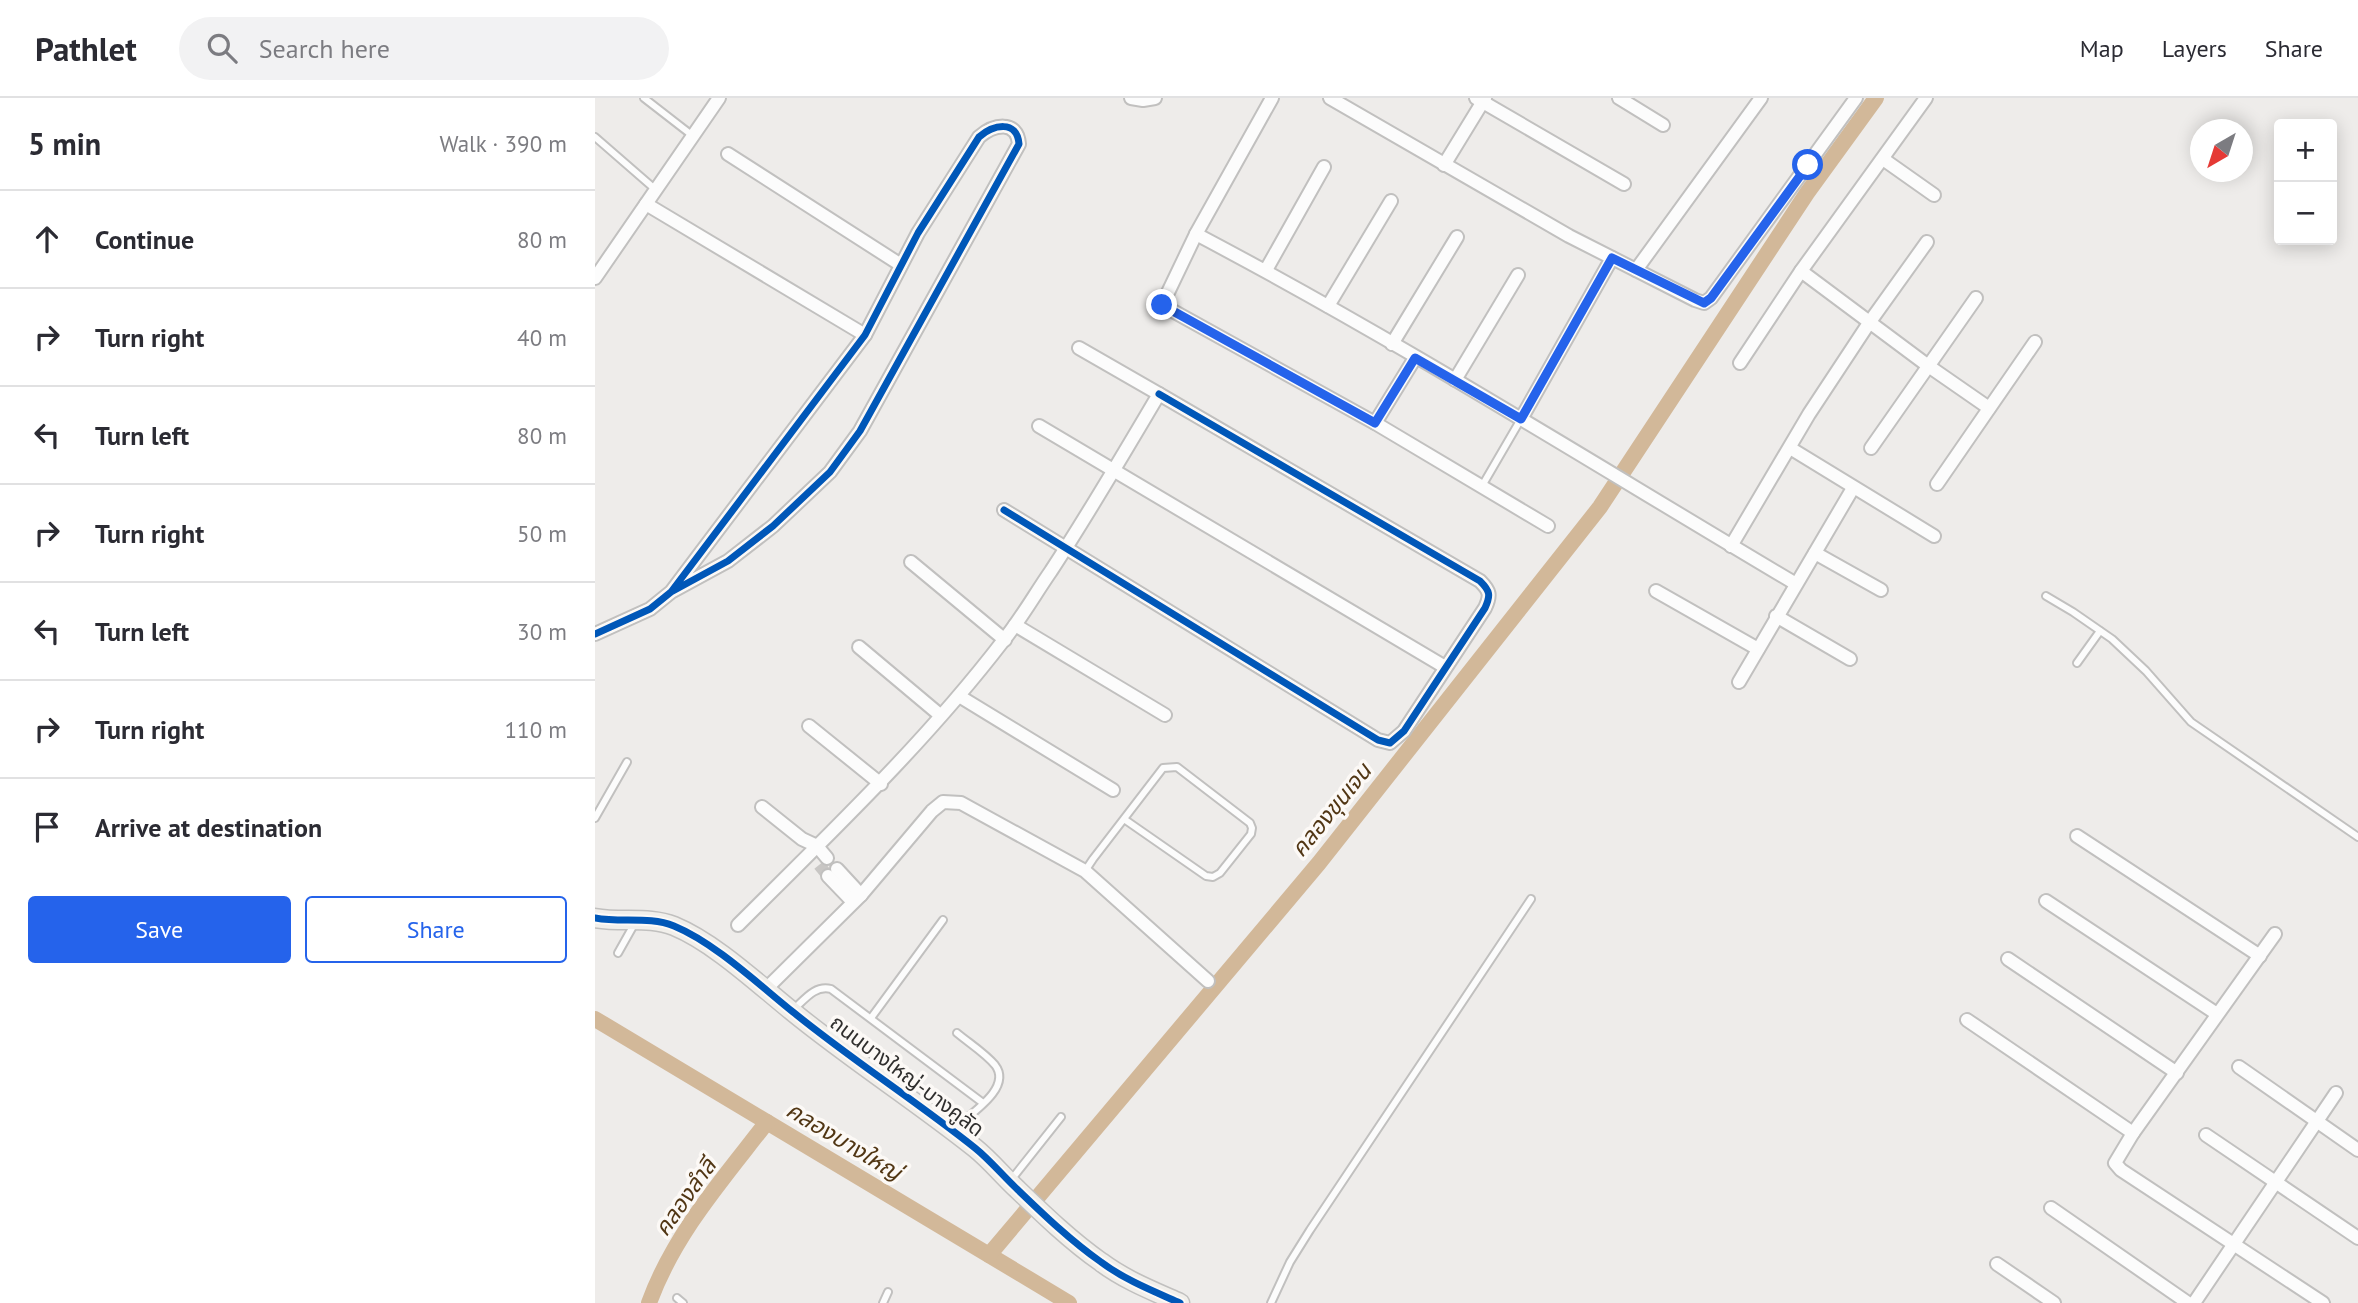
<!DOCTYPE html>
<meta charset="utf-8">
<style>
:root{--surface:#fff;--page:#f2f2f3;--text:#2b2b33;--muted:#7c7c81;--line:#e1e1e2;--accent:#2563eb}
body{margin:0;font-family:"PT Sans","Noto Sans Thai",sans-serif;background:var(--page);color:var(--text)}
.controls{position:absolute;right:21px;top:21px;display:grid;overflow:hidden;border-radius:7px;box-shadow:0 4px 18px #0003}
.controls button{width:63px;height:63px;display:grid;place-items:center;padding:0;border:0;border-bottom:2px solid var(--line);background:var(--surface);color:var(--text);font:35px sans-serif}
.compass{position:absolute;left:1595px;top:21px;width:63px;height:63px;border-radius:50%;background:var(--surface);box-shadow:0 4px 18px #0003;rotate:219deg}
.stop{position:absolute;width:21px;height:21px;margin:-16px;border:5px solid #2563eb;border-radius:50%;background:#fff}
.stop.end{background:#2563eb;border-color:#fff;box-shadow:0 2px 7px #0008}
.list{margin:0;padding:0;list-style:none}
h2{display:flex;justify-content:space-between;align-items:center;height:91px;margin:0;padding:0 28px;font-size:30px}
h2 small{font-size:23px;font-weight:400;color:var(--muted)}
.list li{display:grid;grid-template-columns:46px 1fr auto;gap:21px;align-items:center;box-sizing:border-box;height:98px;padding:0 28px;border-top:2px solid var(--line)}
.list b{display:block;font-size:26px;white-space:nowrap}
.list em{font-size:23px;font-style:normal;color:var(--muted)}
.actions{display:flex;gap:14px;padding:21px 28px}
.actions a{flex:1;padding:16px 0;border:2px solid var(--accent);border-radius:7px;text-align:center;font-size:24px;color:var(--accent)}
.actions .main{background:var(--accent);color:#fff}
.icon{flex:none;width:38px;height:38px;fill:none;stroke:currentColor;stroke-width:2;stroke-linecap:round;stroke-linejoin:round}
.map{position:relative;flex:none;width:1763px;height:1205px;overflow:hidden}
header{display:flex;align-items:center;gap:42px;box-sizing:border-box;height:98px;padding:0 35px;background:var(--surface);border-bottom:2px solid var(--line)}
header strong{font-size:33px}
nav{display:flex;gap:38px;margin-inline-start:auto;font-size:24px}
.search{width:490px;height:63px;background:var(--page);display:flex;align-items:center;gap:18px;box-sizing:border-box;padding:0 24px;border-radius:38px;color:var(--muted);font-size:26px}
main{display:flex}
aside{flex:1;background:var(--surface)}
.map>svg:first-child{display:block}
</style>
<header>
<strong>Pathlet</strong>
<div class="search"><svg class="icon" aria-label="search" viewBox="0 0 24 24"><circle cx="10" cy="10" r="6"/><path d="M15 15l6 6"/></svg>Search here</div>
<nav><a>Map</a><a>Layers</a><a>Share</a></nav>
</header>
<main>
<aside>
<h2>5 min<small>Walk · 390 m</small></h2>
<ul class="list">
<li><svg class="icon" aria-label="ahead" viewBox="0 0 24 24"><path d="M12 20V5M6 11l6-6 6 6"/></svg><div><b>Continue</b></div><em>80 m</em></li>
<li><svg class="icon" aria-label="right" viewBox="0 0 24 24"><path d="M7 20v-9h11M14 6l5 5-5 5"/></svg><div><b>Turn right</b></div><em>40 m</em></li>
<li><svg class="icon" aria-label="left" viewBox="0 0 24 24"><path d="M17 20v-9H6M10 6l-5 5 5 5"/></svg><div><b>Turn left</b></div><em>80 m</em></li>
<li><svg class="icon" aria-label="right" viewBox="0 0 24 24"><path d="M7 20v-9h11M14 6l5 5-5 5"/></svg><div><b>Turn right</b></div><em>50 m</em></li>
<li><svg class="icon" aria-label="left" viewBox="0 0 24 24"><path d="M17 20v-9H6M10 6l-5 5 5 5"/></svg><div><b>Turn left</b></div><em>30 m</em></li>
<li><svg class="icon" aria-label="right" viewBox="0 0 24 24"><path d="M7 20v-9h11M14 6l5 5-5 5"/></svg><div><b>Turn right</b></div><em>110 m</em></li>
<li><svg class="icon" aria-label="arrive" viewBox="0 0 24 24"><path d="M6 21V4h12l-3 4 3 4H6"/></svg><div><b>Arrive at destination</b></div></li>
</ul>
<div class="actions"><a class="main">Save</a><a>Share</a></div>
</aside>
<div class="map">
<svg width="1763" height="1205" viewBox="0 0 1763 1205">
<rect width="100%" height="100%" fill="#eeecea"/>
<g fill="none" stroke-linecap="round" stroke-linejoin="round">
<g stroke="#d2b899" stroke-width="16">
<path d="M 0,921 L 474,1205"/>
<path d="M 394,1157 L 724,765 L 1005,409 L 1212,95 L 1281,0"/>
<path d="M 54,1205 C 79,1136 128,1081 172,1024"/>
</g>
<path stroke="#c8c6c4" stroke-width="12" stroke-dasharray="12 6" stroke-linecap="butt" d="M 224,767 L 233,778"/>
<defs>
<g id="lane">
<path d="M 49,0 L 98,38"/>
<path d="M 0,39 L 61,92"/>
<path d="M 887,388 L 926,321"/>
<path d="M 1451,498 L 1478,514 L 1517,541 L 1551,573 L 1596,624 L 1763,739"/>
<path d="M 1482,565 L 1505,533"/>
<path d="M 0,720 L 32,664"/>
<path d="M 490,773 L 498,761 L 568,670 L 582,669 L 655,725 L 657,730 L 656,736 L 625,775 L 618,779 L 611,778 L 529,721"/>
<path d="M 23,855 L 41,823"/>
<path d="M 198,912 C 210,901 220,887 236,891 L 388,1005"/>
<path d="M 276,920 L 348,822"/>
<path d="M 360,1030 C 375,1016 418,990 400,967 C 390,955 374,945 362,935"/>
<path d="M 416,1082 L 466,1019"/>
<path d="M 82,1200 L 88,1205"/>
<path d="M 288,1205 L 293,1194"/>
<path d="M 676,1205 L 695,1164 L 715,1132 L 936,801"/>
</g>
<g id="street">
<path d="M 536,0 L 548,2 L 560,0"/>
<path d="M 677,0 L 601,136 L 567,207 L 780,325 L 953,428"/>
<path d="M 735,0 L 974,138 L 1100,202 L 1109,205 L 1116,200 L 1261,0"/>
<path d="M 881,0 L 1029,86"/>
<path d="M 1024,0 L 1068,27"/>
<path d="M 133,56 L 306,167"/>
<path d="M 1288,61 L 1339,97"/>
<path d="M 849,67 L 890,0"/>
<path d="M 51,106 L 270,237"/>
<path d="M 601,136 C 806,244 1002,368 1201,486"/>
<path d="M 671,172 L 729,69"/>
<path d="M 1041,172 L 1166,0"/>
<path d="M 1206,173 L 1332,267 L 1394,310"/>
<path d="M 0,180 L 124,0"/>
<path d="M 733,208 L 796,103"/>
<path d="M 797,246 L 862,139"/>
<path d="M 1145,265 L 1206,173 L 1331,0"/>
<path d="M 860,282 L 923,177"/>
<path d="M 926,321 L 1017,160"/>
<path d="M 780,325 L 820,260"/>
<path d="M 444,328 L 850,569"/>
<path d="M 1195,350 L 1339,438"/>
<path d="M 1276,350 L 1381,200"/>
<path d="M 1342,386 L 1440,244"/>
<path d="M 409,412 L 783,642 L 795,645 L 809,633 L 890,510 C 896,497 895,493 885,483 L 564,296"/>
<path d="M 1136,448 L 1214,316 L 1274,225 L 1332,144"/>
<path d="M 1220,455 L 1286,492"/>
<path d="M 316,464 L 410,542"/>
<path d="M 1061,493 L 1163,551"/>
<path d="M 1181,518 L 1255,561"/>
<path d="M 420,527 L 570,617"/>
<path d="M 0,536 L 55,511 L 76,494 L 133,463 L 178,428 L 235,374 L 265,333 L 424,46 C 422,21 398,27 384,39 L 323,135 L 270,237 L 76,494"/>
<path d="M 264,549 L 345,617"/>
<path d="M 1144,584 L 1258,390"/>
<path d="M 364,598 L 518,692"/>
<path d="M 214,628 L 286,686"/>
<path d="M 167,709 L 207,741 L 222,748 L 232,760"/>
<path d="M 1482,738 L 1665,858"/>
<path d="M 242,771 L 266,797"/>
<path d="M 233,778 L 258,804"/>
<path d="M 1451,803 L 1622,916"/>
<path d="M 143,827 C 235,735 329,646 408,543 C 426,521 440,496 456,473 C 494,415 529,355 564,296 L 484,250"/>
<path d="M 1680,836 L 1538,1035 L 1520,1065 L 1526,1072 L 1728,1205"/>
<path d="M 1413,861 L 1582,975"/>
<path d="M 172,890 L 266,797 L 337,713 L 348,704 L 366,705 L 490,773 L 613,883"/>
<path d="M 1372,922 L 1538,1035"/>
<path d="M 1644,969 L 1763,1052"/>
<path d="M 1611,1037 L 1763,1140"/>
<path d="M 1456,1110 L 1593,1205"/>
<path d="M 1402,1166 L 1459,1205"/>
<path d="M 1599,1205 L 1741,995"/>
</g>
<path id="secondary" d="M 0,820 C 26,825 54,818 79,828 C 120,845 163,886 198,914 C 257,962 321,1003 380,1050 C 395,1062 408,1078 422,1091 C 448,1116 476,1143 506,1164 C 530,1182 558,1193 585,1205"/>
</defs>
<use href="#lane" stroke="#c1c0bf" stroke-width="10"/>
<use href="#street" stroke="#c1c0bf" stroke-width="16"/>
<use href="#secondary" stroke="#c1c0bf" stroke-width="21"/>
<use href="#lane" stroke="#fcfcfc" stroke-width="6"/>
<use href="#street" stroke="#fcfcfc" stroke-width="12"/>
<use href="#secondary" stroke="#f1efeb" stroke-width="18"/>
<defs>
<g id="cycleway">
<path d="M 409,412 L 783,642 L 795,645 L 809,633 L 890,510 C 896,497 895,493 885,483 L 564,296"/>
<path d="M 0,536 L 55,511 L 76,494 L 133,463 L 178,428 L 235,374 L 265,333 L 424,46 C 422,21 398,27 384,39 L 323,135 L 270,237 L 76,494"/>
<path d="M 0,820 C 26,825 54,818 79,828 C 120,845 163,886 198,914 C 257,962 321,1003 380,1050 C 395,1062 408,1078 422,1091 C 448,1116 476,1143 506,1164 C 530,1182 558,1193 585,1205"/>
</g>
</defs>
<use href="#cycleway" stroke="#fcf9f6" stroke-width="11"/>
<use href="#cycleway" stroke="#0057b8" stroke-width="7"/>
</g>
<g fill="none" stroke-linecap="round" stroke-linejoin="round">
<path stroke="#2563eb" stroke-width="9" d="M 567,207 L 780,325 L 820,260 L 926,321 L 1017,160 L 1109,205 L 1116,200 L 1213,67"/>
</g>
<g text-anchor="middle" stroke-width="7" stroke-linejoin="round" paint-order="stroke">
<g font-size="21" fill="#302f2e" stroke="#fcf9f6">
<text transform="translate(312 978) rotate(37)" y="7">ถนนบางใหญ่-บางคูลัด</text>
</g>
<g font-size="23" font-style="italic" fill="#513614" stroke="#fcf9f6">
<text transform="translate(736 712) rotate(-51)" y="8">คลองขุนเจน</text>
<text transform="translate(249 1043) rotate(31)" y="8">คลองบางใหญ่</text>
<text transform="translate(90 1099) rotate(-55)" y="8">คลองลำลี</text>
</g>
</g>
</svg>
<div class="controls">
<button>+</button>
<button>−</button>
</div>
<svg class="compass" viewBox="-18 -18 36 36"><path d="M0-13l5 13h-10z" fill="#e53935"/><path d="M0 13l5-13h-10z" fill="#7c7c81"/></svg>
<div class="stop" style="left:1213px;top:67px"></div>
<div class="stop end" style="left:567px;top:207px"></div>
</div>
</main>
